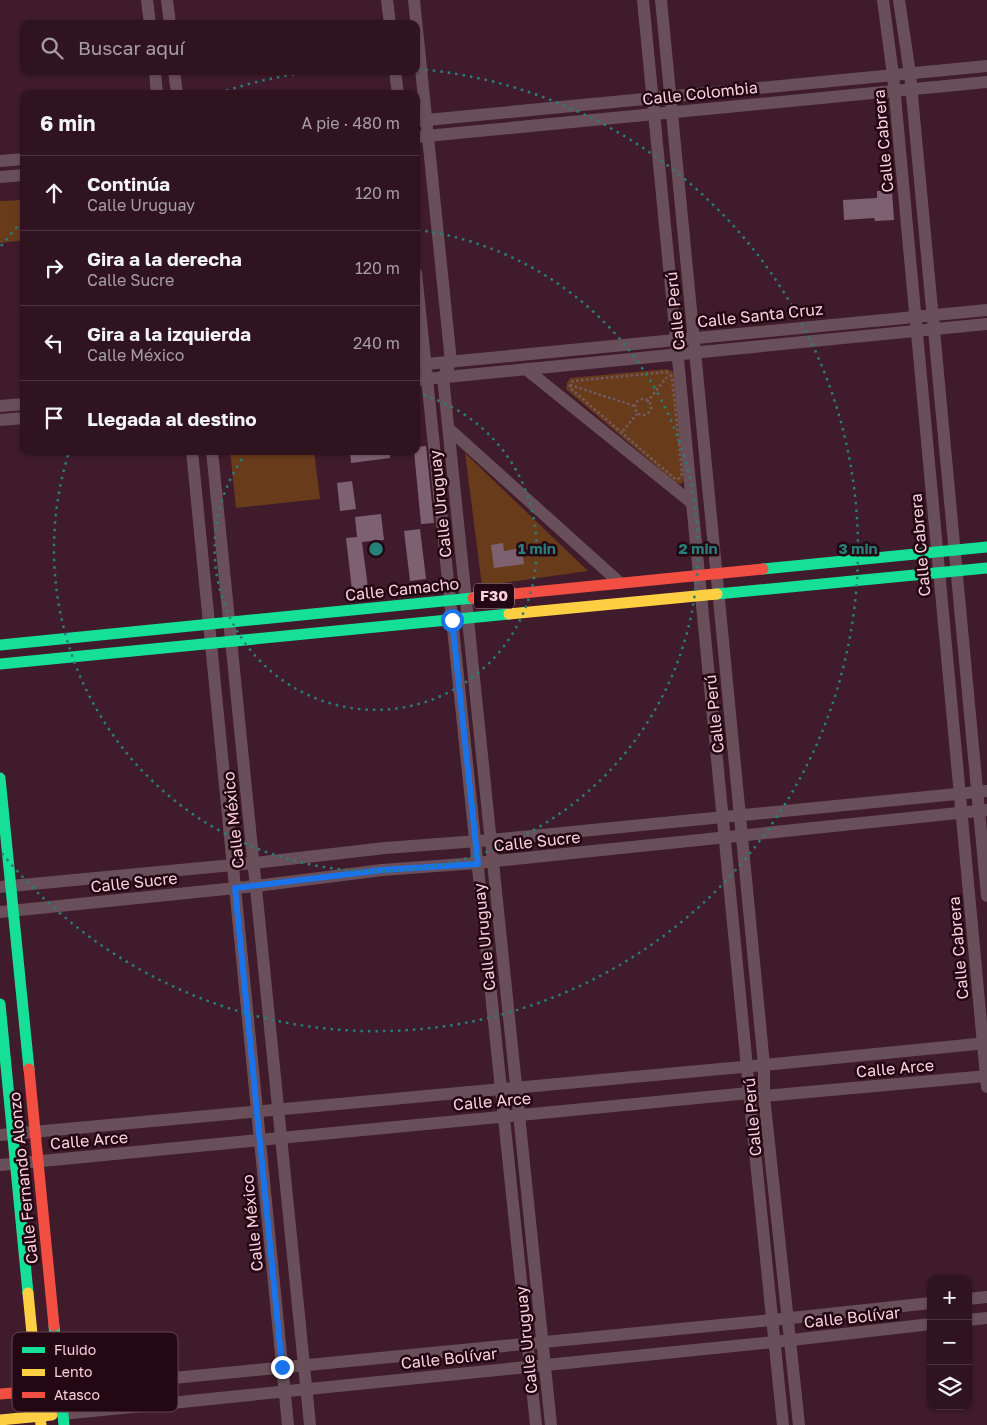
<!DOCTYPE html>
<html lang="es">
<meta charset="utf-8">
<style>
:root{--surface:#2f1420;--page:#3b212d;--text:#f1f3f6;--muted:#a79ea5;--line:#4a333e}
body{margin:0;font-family:"Golos Text",sans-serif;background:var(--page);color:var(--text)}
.controls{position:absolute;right:15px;bottom:15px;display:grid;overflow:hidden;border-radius:10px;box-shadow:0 1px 4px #0004}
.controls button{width:45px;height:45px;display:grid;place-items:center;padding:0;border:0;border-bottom:1px solid var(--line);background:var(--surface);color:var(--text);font:25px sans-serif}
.stop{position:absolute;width:15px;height:15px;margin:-11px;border:4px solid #1a73e8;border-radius:50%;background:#fff}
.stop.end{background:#1a73e8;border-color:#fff;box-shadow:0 1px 5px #0008}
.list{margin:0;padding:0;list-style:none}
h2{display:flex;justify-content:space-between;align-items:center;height:65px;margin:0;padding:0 20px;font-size:21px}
h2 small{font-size:16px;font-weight:400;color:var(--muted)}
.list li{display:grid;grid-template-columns:32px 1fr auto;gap:15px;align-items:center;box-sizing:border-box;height:75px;padding:0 20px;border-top:1px solid var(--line)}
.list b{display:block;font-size:19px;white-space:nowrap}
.list p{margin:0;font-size:16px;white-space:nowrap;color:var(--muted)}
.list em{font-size:16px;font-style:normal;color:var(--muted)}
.icon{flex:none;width:28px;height:28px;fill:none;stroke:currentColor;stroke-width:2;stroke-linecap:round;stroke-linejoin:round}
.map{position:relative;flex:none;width:987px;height:1425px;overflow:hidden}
.search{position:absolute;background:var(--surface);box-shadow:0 1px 4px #0004;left:20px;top:20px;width:400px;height:55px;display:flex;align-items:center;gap:12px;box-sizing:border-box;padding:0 18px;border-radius:10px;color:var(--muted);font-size:19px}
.panel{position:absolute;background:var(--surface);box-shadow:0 1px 4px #0004;left:20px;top:90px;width:400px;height:365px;border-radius:10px}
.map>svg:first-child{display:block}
</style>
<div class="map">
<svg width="987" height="1425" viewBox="0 0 987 1425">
<rect width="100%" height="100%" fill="#3f1b2b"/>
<g fill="#683c1b">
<path d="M 24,200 L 24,240 L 0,243 L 0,201 Z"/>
<path d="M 667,369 L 672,371 L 675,376 L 684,481 L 681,484 L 676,483 L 566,389 L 567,383 L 570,378 Z"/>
<path d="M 230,451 L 314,451 L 320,499 L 236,508 Z"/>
<path d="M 465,453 L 588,571 L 482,586 Z"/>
</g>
<g fill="#7e6171">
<path d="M 892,190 L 894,220 L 875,221 L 874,218 L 844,220 L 843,200 L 877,198 L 877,191 Z"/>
<path d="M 426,446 L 434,523 L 421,524 L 414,451 L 416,451 L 416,447 Z"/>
<path d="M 350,451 L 390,451 L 390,458 L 351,463 Z"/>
<path d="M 352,481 L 356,509 L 340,511 L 337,483 Z"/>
<path d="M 381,514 L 384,540 L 362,542 L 368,588 L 352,590 L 346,538 L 357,537 L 355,517 Z"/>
<path d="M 420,529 L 426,579 L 410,581 L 404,531 Z"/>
<path d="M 503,543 L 504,551 L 522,548 L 524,564 L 494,568 L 491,545 Z"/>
</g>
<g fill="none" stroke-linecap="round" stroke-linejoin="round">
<g stroke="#735b64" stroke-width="2.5" stroke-dasharray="2.5 2.5" stroke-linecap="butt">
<path d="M 666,372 L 670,374 L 672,377 L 682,473 L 681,477 L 678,479 L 674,478 L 570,388 L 570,385 L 573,381 Z"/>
<path d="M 570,385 L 635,406"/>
<circle cx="643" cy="407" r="8"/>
<path d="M 647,402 L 667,377"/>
<path d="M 623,431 L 638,413"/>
</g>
<g stroke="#694f59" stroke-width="12">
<path d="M 147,0 L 150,24"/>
<path d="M 167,0 L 170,24"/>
<path d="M 387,0 L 390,24"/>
<path d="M 414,0 L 451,362 L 443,377 L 551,1425"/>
<path d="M 643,0 L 747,1067 L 749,1093 L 783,1425"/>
<path d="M 661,0 L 764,1065 L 764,1096 L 799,1425"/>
<path d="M 883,0 L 893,75 L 987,1087"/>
<path d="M 899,0 L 910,74 L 987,896"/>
<path d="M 155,71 L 157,94"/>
<path d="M 174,71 L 177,94"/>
<path d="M 395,71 L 398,94"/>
<path d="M 416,121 L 987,66"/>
<path d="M 416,137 L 987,82"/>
<path d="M 0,161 L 24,159"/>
<path d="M 0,177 L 24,175"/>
<path d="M 416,273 L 536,1425"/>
<path d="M 416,365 L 987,310"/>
<path d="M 526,369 L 692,503"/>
<path d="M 416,380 L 987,324"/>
<path d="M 0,406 L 24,404"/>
<path d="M 0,420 L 24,418"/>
<path d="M 449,429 L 620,583"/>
<path d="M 192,451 L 288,1425"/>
<path d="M 212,451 L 310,1425"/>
<path d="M 0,887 L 254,863 L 385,848 L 491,840 L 987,791"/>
<path d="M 0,912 L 256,886 L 382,870 L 477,863 L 987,810"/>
<path d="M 0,1135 L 764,1065 L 987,1043"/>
<path d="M 0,1165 L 749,1093 L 764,1096 L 987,1076"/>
<path d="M 968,1299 L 987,1297"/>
<path d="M 968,1320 L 987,1318"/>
<path d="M 60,1389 L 772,1320 L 931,1303"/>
<path d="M 62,1414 L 774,1342 L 931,1324"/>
</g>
<g stroke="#16e098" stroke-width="11">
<path d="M 763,569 L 987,547"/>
<path d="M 717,594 L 987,568"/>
<path d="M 0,645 L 473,598"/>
<path d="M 0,664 L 509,614"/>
<path d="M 0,778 L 29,1069"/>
<path d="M 0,1004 L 28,1293"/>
<path d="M 54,1326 L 64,1425"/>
</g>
<g stroke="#ffcf43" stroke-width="11">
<path d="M 509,614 L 717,594"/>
<path d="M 28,1293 L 41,1425"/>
<path d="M 0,1420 L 52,1415"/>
</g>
<g stroke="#f24e42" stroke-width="11">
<path d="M 473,598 L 763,569"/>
<path d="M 29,1069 L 54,1326"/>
<path d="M 0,1394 L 50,1390"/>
</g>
</g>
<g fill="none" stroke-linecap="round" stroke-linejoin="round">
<path stroke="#1a73e8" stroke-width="6" d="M 282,1367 L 235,888 L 382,870 L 478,864 L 452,620"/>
</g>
<g fill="none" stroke="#267f79" stroke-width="2.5" stroke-dasharray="2.5 5">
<path d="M416 393A161 161 0 1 1 247 452"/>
<path d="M418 230A322 322 0 1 1 69 452"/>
<path d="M1 246A482 482 0 0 1 23 220M219 93A482 482 0 0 1 309 72M418 69A482 482 0 1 1 1 852"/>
</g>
<g text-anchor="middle" stroke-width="5" stroke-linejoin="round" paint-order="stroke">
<rect fill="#230813" stroke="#ba94a0" stroke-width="1" x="474" y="583.5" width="40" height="25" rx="4"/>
<g font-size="15" font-weight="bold" fill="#fad0dc">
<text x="494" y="601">F30</text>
</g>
<g font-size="16" fill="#fad0dc" stroke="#230813">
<text transform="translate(700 93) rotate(-6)" y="6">Calle Colombia</text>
<text transform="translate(883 141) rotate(-95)" y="6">Calle Cabrera</text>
<text transform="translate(675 311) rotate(-96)" y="6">Calle Perú</text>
<text transform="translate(760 315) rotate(-6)" y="6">Calle Santa Cruz</text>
<text transform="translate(440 504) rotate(-96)" y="6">Calle Uruguay</text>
<text transform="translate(920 545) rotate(-95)" y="6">Calle Cabrera</text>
<text transform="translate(402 589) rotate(-6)" y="6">Calle Camacho</text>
<text transform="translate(714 714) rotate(-96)" y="6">Calle Perú</text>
<text transform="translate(233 820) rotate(-96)" y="6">Calle México</text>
<text transform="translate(537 841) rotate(-6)" y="6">Calle Sucre</text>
<text transform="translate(134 882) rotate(-6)" y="6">Calle Sucre</text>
<text transform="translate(484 937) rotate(-96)" y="6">Calle Uruguay</text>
<text transform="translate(958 948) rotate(-95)" y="6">Calle Cabrera</text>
<text transform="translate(895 1068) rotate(-5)" y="6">Calle Arce</text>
<text transform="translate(492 1101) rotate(-5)" y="6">Calle Arce</text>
<text transform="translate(752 1117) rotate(-95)" y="6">Calle Perú</text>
<text transform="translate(89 1140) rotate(-5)" y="6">Calle Arce</text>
<text transform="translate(23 1178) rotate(-96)" y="6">Calle Fernando Alonzo</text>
<text transform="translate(252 1223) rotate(-96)" y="6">Calle México</text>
<text transform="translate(852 1317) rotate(-6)" y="6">Calle Bolívar</text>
<text transform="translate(526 1340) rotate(-96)" y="6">Calle Uruguay</text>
<text transform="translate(449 1358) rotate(-6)" y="6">Calle Bolívar</text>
</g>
</g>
<rect x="12" y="1332" width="166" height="80" rx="8" fill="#230813" stroke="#64444f" stroke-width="1"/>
<rect x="22" y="1347" width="23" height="6" fill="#16e098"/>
<rect x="22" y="1369" width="23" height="7" fill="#ffcf43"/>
<rect x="22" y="1392" width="23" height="6" fill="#f24e42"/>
<g font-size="14" fill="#fad0dc">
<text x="54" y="1355">Fluido</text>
<text x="54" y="1377">Lento</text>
<text x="54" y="1400">Atasco</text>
</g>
<circle cx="376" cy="549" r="8" fill="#267f79" stroke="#230813" stroke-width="2.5"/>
<g font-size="15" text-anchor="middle" font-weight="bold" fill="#267f79" stroke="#230813" stroke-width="5" stroke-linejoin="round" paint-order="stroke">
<text x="537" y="554">1 min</text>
<text x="698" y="554">2 min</text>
<text x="858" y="554">3 min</text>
</g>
</svg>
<div class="controls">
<button>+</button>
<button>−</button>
<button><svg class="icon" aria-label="layers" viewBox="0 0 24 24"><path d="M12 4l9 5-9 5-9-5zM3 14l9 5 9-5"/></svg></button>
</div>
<div class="stop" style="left:452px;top:620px"></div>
<div class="stop end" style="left:282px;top:1367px"></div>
<div class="search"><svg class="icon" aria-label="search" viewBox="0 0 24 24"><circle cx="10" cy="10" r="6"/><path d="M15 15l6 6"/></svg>Buscar aquí</div>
<section class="panel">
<h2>6 min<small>A pie · 480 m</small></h2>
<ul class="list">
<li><svg class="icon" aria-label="ahead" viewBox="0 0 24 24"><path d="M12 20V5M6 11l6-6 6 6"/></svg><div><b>Continúa</b><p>Calle Uruguay</p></div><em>120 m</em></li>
<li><svg class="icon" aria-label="right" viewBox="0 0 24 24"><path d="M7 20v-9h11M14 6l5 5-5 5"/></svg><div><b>Gira a la derecha</b><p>Calle Sucre</p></div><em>120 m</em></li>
<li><svg class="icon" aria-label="left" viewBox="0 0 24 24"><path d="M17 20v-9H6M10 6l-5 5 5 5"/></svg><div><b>Gira a la izquierda</b><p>Calle México</p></div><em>240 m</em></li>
<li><svg class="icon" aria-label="arrive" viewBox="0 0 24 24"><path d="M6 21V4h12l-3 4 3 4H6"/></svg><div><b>Llegada al destino</b></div></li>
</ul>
</section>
</div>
